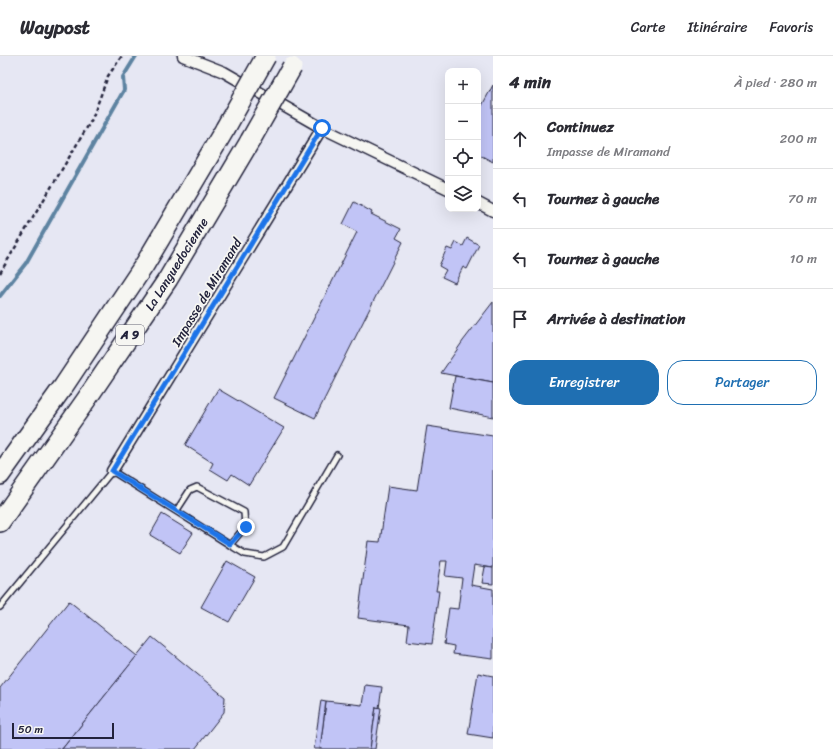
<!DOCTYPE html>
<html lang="fr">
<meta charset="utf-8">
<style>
:root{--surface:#fff;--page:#f2f2f3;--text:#2b2b33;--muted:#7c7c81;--line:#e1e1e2;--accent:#1f6fb2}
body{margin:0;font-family:Sriracha,sans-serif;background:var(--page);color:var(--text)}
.controls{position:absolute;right:12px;top:12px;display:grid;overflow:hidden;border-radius:8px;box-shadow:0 4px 16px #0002}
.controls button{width:36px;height:36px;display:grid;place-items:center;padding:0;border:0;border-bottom:1px solid var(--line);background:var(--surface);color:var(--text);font:20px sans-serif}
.scale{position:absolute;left:12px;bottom:10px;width:102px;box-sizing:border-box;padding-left:4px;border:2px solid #22223b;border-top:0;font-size:11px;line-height:14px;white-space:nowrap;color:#22223b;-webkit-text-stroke:3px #f6f6f2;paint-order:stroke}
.stop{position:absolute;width:12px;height:12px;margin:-9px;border:3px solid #1a73e8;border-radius:50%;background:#fff}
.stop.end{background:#1a73e8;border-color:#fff;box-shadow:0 1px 4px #0008}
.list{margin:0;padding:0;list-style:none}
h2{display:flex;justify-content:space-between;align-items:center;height:52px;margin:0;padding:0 16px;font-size:17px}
h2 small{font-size:13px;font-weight:400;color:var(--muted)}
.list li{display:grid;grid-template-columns:26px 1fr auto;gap:12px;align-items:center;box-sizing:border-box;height:60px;padding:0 16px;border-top:1px solid var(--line)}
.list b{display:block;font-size:15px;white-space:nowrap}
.list p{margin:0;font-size:13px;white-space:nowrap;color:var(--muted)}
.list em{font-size:13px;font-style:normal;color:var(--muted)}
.actions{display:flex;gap:8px;padding:12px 16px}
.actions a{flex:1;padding:9px 0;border:1px solid var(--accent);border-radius:16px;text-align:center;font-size:14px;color:var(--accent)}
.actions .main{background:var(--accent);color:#fff}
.icon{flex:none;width:22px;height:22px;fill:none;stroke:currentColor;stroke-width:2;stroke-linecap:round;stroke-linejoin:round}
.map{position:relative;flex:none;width:493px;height:693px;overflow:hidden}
header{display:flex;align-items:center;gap:24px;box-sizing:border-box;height:56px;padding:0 20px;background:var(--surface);border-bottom:1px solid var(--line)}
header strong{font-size:19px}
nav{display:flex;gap:22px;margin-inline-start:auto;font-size:14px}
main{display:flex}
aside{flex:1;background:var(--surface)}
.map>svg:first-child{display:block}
</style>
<header>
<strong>Waypost</strong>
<nav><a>Carte</a><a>Itinéraire</a><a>Favoris</a></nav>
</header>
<main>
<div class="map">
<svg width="493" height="693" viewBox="0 0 493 693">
<rect width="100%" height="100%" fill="#e6e7f3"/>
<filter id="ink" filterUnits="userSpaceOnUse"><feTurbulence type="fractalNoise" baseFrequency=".025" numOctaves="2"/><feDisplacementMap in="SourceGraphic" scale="8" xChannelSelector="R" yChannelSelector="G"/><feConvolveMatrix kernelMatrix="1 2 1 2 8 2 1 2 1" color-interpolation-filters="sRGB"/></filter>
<g filter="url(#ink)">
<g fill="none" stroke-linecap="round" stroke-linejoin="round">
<path stroke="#5d83a1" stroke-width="4" d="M 0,240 L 26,207 L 124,34 L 123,21 L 136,0"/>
</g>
<g fill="#c1c4f6" stroke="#22223b">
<path d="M 493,29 L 493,106 L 478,98 L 478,57 Z"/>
<path d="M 354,146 L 372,156 L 371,158 L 401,173 L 396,182 L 403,186 L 315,362 L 274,342 L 357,176 L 343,168 Z"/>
<path d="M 467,182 L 479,189 L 467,213 L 463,211 L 455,227 L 442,221 L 446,214 L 439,210 L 447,192 L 452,194 L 456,186 L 463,190 Z"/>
<path d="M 493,246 L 493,327 L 441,317 L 463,285 Z"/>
<path d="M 455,320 L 493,327 L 493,361 L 449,352 Z"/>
<path d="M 218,333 L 284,372 L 249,429 L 232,418 L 228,424 L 210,413 L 213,407 L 185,389 Z"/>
<path d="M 427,370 L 493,380 L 493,512 L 474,509 L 471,529 L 493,533 L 493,603 L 453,598 L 454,590 L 444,588 L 449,552 L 458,553 L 462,522 L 445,520 L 447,505 L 441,505 L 436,535 L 439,535 L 432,588 L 407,585 L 409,569 L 358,562 L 368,485 L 380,486 L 388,430 L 417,434 Z"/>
<path d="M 162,458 L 193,477 L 180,497 L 150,479 Z"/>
<path d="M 227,505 L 255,521 L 229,566 L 201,551 Z"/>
<path d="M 485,511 L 493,512 L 493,528 L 482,527 Z"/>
<path d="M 69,545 L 137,600 L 62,693 L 0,693 L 0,632 Z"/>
<path d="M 152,581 L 225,641 L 224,656 L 195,693 L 62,693 Z"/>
<path d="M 478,617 L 493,620 L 493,682 L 468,678 Z"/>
<path d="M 365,629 L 382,631 L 379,652 L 376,651 L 370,693 L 320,693 L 326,645 L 362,649 Z"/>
<path d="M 321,644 L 326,645 L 320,693 L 314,693 Z"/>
<path d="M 376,651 L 381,652 L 375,693 L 370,693 Z"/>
</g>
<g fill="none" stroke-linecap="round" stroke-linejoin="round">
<defs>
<g id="lane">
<path d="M 230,489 L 245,498 L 264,501 L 283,491 L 337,399"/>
<path d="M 0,551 L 112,415 L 230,489 L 245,471 L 244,456 L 197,431 L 190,434 L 177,454"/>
</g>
<g id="street">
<path d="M 183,0 L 224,16 L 322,72 L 448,133"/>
<path d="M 478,147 L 493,155"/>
<path d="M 112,415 L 322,72"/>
</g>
<g id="highway">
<path d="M 0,419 L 63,331 L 145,208 L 225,73"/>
<path d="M 0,466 L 86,344 L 168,223 L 250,85"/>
</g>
</defs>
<use href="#lane" stroke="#22223b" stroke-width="8"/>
<use href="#street" stroke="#22223b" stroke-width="13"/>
<use href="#highway" stroke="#22223b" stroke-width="22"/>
<path stroke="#22223b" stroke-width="2.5" stroke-dasharray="4 3" stroke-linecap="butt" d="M 0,217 L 92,63 L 108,20 L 122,0"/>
<use href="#lane" stroke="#f6f6f2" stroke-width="5"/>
<use href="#street" stroke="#f6f6f2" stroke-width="10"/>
<use href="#highway" stroke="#f6f6f2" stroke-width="19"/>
<defs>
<g id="highway-bridge">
<path d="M 225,73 L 266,0"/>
<path d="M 250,85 L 292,11"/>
</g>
</defs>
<use href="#highway-bridge" stroke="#22223b" stroke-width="22" stroke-linecap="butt"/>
<use href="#highway-bridge" stroke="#f6f6f2" stroke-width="19"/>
</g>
</g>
<g fill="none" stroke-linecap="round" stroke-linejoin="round" filter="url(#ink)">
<path stroke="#1a73e8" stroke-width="5" d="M 246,471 L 230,488 L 112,415 L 322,72"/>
</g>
<g text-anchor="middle" stroke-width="3.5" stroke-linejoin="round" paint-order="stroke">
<rect fill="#f6f6f2" stroke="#626272" stroke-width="1" x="116" y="269" width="28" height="20" rx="3"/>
<g font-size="12" font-weight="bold" fill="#22223b">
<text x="130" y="283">A 9</text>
</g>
<g font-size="13" fill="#22223b" stroke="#f6f6f2">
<text transform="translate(176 208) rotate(-58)" y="5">La Languedocienne</text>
<text transform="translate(206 236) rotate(-59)" y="5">Impasse de Miramand</text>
</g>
</g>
</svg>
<div class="controls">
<button>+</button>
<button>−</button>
<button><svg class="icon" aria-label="locate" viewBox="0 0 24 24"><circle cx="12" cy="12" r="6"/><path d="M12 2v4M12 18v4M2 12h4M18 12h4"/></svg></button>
<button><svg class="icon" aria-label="layers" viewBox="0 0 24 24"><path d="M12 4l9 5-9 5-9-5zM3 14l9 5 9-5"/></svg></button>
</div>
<div class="scale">50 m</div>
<div class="stop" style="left:322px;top:72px"></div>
<div class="stop end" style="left:246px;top:471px"></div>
</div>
<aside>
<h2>4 min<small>À pied · 280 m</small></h2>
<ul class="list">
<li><svg class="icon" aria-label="ahead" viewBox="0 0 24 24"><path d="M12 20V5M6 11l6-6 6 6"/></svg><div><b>Continuez</b><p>Impasse de Miramand</p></div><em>200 m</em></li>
<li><svg class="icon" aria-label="left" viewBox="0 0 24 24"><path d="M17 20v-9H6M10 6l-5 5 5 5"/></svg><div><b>Tournez à gauche</b></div><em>70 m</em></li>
<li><svg class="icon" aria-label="left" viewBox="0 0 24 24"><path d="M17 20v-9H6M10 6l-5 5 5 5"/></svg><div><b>Tournez à gauche</b></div><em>10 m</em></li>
<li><svg class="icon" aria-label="arrive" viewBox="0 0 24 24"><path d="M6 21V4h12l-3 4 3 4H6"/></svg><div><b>Arrivée à destination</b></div></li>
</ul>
<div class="actions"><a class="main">Enregistrer</a><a>Partager</a></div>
</aside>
</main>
